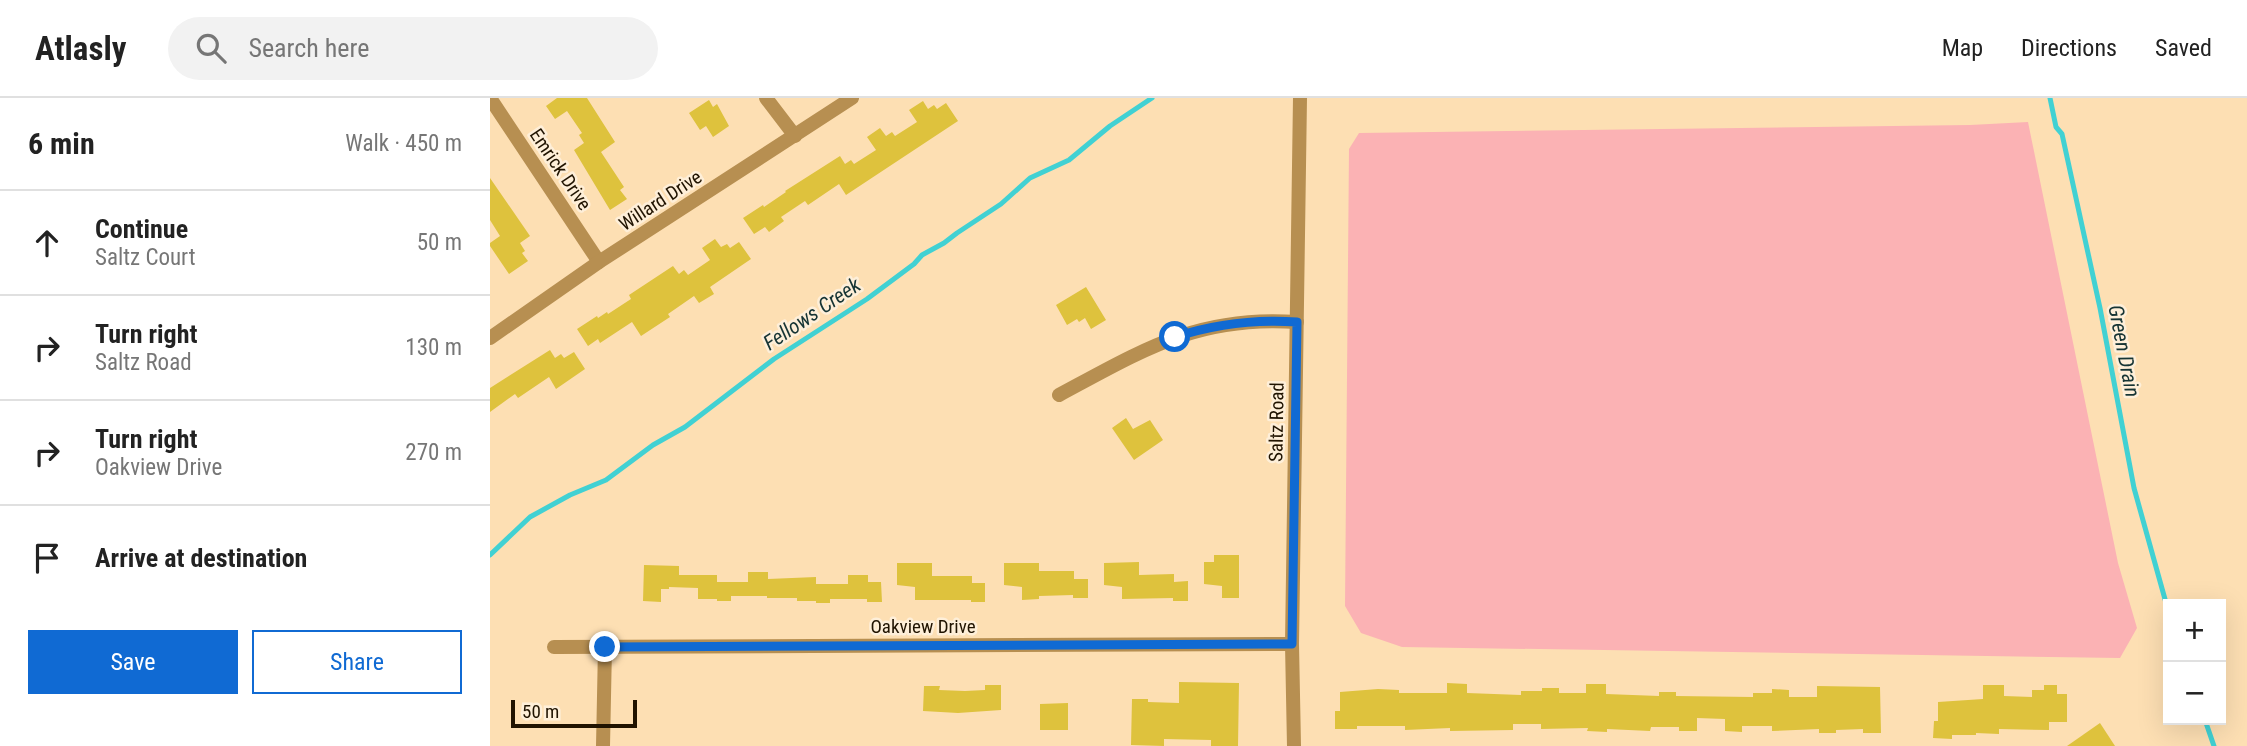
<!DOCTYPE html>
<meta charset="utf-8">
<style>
:root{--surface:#fff;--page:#f2f2f2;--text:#222;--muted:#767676;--line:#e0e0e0;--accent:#106ad3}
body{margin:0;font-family:"Roboto Condensed",sans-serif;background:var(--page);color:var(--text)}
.controls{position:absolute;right:21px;bottom:21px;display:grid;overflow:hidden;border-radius:0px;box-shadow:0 7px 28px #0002}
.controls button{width:63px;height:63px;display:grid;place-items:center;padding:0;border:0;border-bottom:2px solid var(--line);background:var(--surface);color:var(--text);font:35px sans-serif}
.scale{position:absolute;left:21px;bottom:18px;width:126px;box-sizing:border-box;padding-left:7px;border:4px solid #201300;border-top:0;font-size:19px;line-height:24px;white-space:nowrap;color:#201300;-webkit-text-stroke:5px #feefd9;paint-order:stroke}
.stop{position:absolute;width:21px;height:21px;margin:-16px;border:5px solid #106ad3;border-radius:50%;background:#fff}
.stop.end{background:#106ad3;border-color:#fff;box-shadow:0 2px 7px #0008}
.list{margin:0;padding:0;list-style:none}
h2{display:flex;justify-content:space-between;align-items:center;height:91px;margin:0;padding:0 28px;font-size:30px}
h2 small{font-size:23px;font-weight:400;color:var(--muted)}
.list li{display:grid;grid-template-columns:46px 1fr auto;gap:21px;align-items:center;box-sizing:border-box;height:105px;padding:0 28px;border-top:2px solid var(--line)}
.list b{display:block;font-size:26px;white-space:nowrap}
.list p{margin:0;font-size:23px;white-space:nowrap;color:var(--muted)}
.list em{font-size:23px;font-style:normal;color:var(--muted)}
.actions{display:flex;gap:14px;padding:21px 28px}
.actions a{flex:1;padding:16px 0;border:2px solid var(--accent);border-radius:0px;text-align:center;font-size:24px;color:var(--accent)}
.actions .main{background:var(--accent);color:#fff}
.icon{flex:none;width:38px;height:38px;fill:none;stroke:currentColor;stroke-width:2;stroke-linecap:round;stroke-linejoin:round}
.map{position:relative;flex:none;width:1757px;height:648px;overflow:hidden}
header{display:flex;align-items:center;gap:42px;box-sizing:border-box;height:98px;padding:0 35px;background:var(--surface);border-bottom:2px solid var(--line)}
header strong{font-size:33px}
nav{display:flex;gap:38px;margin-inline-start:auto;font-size:24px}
.search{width:490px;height:63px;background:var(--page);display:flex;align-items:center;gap:18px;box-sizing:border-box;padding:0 24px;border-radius:38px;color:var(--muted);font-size:26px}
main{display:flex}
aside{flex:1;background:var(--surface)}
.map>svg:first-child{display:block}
</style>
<header>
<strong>Atlasly</strong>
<div class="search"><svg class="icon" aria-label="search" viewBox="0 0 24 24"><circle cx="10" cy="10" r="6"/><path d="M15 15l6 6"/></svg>Search here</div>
<nav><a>Map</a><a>Directions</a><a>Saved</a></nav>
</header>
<main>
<aside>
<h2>6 min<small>Walk · 450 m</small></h2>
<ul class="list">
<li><svg class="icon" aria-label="ahead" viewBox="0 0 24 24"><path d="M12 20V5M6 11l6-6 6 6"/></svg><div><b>Continue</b><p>Saltz Court</p></div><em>50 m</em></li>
<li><svg class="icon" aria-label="right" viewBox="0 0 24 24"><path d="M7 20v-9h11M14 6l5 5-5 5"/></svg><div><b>Turn right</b><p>Saltz Road</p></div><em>130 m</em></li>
<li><svg class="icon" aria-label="right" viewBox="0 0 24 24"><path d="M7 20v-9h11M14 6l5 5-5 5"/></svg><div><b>Turn right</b><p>Oakview Drive</p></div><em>270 m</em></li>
<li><svg class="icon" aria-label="arrive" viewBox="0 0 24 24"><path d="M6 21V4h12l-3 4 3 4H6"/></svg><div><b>Arrive at destination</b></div></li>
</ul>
<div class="actions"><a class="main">Save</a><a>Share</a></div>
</aside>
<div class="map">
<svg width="1757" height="648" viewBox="0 0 1757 648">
<rect width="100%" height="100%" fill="#fddfb3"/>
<path fill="#fbb2b4" d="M 1538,24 L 1628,465 L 1647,530 L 1630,560 L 912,549 L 871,535 L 855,508 L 859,51 L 869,35 L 1480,27 Z"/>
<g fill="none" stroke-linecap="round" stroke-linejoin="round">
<g stroke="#41d1d3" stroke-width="5">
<path d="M 1560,0 L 1566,29 L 1572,36 L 1610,210 L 1644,390 L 1678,512"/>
<path d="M 0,457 L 40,419 L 80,397 L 116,382 L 163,347 L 195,329 L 284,261 L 377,201 L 424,166 L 432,157 L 454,145 L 467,135 L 511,106 L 540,80 L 579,62 L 620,28 L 662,0"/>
<path d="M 1715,622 L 1724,648"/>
</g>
</g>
<g fill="#dec23d">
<path d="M 67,0 L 97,0 L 125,44 L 111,54 L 134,89 L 130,92 L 137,101 L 120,112 L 84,52 L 94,45 L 89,37 L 92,35 L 77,13 L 65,21 L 56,8 Z"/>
<path d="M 219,2 L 223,9 L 227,6 L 239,28 L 223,39 L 216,28 L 210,32 L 199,15 Z"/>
<path d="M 433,3 L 438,11 L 444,7 L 447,11 L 456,5 L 468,23 L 356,97 L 349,86 L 318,107 L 315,103 L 291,119 L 294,123 L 279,134 L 275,129 L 264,136 L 253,120 L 273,107 L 274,109 L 296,94 L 295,93 L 350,58 L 355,66 L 361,62 L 364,66 L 386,52 L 377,39 L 390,30 L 396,38 L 402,34 L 405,38 L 427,24 L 419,12 Z"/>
<path d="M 0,80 L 40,138 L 30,145 L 35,153 L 32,155 L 38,163 L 19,176 L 0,148 L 0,145 L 10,138 L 0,122 Z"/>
<path d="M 225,141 L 231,149 L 237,146 L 240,150 L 249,144 L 261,161 L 220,189 L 224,196 L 209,205 L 204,198 L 178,216 L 180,219 L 151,238 L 142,224 L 110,245 L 108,241 L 98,248 L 87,231 L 107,218 L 108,220 L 117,214 L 118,216 L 141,201 L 139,197 L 183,168 L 189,176 L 194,172 L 198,177 L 220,162 L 212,150 Z"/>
<path d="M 596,189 L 616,222 L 601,231 L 595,220 L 589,224 L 587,221 L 577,227 L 566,207 Z"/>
<path d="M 60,252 L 65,260 L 71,256 L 74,260 L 84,254 L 95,271 L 66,291 L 59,279 L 28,300 L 25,296 L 0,314 L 0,290 Z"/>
<path d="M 636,320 L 643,331 L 660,322 L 673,342 L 644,362 L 622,330 Z"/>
<path d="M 724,457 L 749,457 L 749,500 L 732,500 L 732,488 L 714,486 L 714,464 L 724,464 Z"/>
<path d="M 649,464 L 649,477 L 684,476 L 684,484 L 698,483 L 698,503 L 683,503 L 683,500 L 632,501 L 632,489 L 614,487 L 614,465 Z"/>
<path d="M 407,465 L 442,465 L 442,478 L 482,478 L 482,485 L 495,485 L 495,504 L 481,504 L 481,502 L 425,502 L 425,489 L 407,487 Z"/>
<path d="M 514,465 L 549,465 L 549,473 L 584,473 L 584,481 L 598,481 L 598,500 L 583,500 L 583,497 L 549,498 L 549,501 L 532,502 L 532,489 L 514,487 Z"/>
<path d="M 154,467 L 189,468 L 189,477 L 227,477 L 227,484 L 258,484 L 258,474 L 278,474 L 278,481 L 326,479 L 326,486 L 358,486 L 358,477 L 378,477 L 378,484 L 391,484 L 392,504 L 377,504 L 377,501 L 340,501 L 340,505 L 326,505 L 326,503 L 307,503 L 307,500 L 277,500 L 277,498 L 241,498 L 241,503 L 227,503 L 227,501 L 208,501 L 208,490 L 179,489 L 179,491 L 171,491 L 171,504 L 153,503 Z"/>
<path d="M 689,584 L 749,585 L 748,648 L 721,648 L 721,642 L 674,641 L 674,648 L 641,647 L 642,601 L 658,601 L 658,604 L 689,605 Z"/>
<path d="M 957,585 L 977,586 L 977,595 L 1031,597 L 1031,593 L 1052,593 L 1052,590 L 1069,590 L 1069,595 L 1096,595 L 1096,586 L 1116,586 L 1116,596 L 1169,598 L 1169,594 L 1186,594 L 1186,598 L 1263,599 L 1263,595 L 1282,595 L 1282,591 L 1299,592 L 1299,599 L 1327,599 L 1327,588 L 1390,589 L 1391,635 L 1373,635 L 1373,631 L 1346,632 L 1346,635 L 1329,635 L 1329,631 L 1282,633 L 1282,628 L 1252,628 L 1252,634 L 1235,633 L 1235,621 L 1207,620 L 1207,633 L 1189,633 L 1189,629 L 1161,629 L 1160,633 L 1117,631 L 1117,634 L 1097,633 L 1098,630 L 1051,631 L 1051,626 L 1023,626 L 1023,632 L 960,633 L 960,630 L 915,632 L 915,628 L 867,628 L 867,631 L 845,631 L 845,613 L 850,613 L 850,594 L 888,591 L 909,592 L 909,595 L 957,595 Z"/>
<path d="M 495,587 L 511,587 L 511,612 L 468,615 L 433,613 L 434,588 L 450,588 L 449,592 L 475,593 L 495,592 Z"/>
<path d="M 1493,587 L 1514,587 L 1514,598 L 1542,599 L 1542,592 L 1554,592 L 1554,587 L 1567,587 L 1567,596 L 1577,596 L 1577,624 L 1559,624 L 1559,632 L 1509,631 L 1509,636 L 1486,635 L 1486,637 L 1462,637 L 1462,641 L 1443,640 L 1444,623 L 1448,623 L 1448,604 L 1493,601 Z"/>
<path d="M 578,605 L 578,632 L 550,632 L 550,606 Z"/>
<path d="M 1610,625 L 1625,648 L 1577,648 Z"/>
</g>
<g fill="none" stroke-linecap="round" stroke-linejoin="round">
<g stroke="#b78f51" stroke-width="14">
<path d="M 0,0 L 109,164"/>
<path d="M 276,0 L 305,38"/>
<path d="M 0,240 L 109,164 L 362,0"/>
<path d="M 569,297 C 653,252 708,217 807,224"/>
<path d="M 64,549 L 802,546"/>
<path d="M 113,648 L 115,549"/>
<path d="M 804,648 L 802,546 L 810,0"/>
</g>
</g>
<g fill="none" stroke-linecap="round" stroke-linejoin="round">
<path stroke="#106ad3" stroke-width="9" d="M 115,549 L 802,546 L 807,224 C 764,221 725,226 685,239"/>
</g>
<g text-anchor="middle" stroke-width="5" stroke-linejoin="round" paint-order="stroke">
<g font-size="19" fill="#201300" stroke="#feefd9">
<text transform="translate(71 71) rotate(56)" y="7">Emrick Drive</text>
<text transform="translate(170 102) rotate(-33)" y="7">Willard Drive</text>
<text transform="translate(786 324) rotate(-89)" y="7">Saltz Road</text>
<text x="433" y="535">Oakview Drive</text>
</g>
<g font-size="21" font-style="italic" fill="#163434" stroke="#feefd9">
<text transform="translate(322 216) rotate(-34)" y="7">Fellows Creek</text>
<text transform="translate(1634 253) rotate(79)" y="7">Green Drain</text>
</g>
</g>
</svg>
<div class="controls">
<button>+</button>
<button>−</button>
</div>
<div class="scale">50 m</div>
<div class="stop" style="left:685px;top:239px"></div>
<div class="stop end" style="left:115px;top:549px"></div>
</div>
</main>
